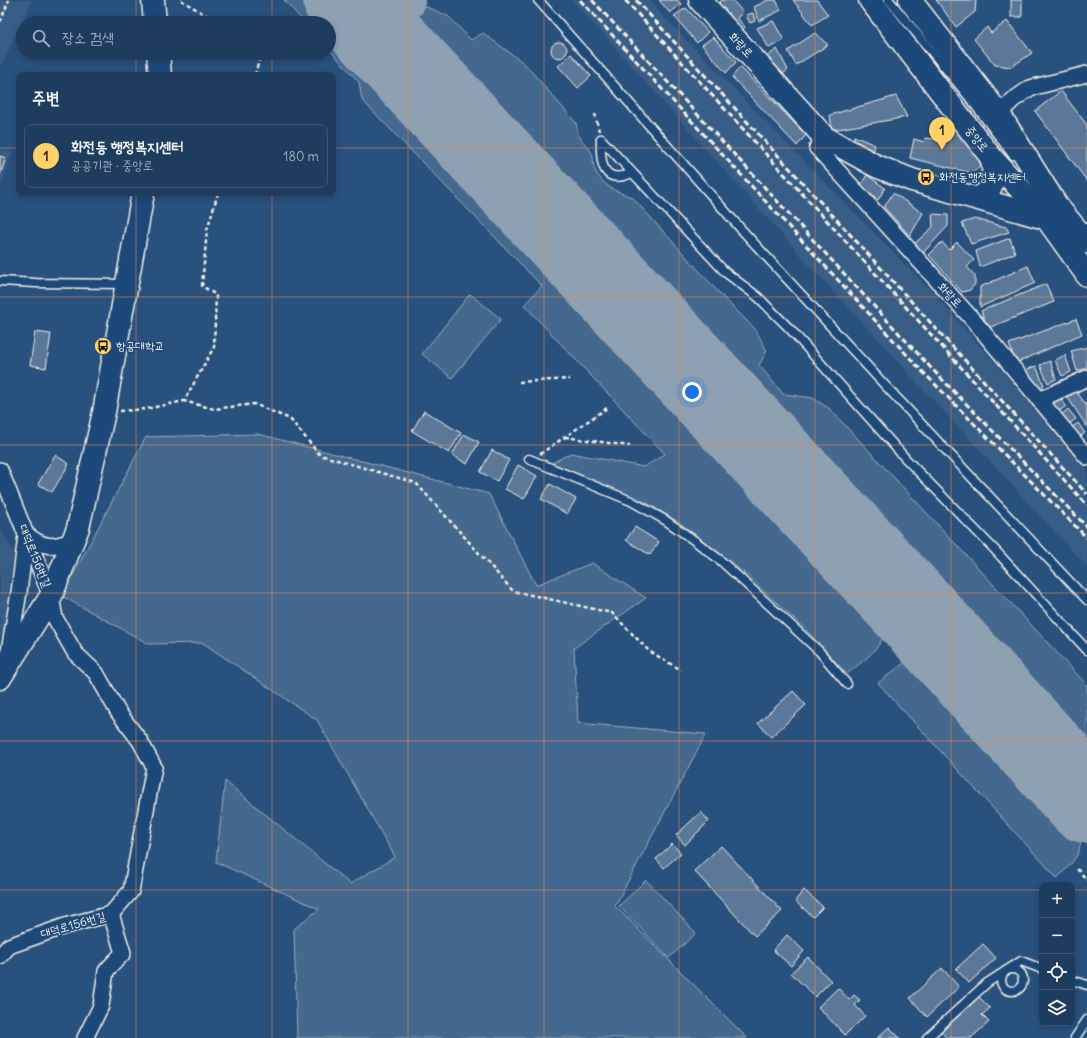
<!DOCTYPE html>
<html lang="ko">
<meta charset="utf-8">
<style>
:root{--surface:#1e3d5e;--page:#2b4867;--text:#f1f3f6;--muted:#a1aebc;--line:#3c5673;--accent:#ffd166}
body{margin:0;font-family:Delius,"Poor Story",sans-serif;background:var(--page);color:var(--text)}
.controls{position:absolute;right:12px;bottom:12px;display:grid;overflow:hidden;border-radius:8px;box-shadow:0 2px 6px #0003}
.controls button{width:36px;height:36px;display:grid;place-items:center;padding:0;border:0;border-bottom:1px solid var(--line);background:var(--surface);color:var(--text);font:20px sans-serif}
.you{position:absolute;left:692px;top:392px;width:14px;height:14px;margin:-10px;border:3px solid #fff;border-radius:50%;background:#1a73e8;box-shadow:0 0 0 6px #1a73e833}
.badge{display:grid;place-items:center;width:26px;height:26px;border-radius:50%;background:var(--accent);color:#111;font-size:13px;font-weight:700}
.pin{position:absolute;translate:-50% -33px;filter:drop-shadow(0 1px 2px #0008)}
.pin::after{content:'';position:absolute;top:21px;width:14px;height:12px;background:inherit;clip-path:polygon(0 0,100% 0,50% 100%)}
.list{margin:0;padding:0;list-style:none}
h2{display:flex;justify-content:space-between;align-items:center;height:52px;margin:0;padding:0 16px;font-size:17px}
h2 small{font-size:13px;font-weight:400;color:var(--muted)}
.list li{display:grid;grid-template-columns:26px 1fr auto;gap:12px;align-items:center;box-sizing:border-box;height:64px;margin:0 8px 8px;padding:0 8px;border:1px solid var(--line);border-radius:8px}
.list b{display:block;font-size:15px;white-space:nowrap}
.list p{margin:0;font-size:13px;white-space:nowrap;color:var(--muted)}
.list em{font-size:13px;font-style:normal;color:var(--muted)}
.icon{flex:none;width:22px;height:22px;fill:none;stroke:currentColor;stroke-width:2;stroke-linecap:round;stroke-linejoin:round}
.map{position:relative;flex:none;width:1087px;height:1038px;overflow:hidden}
.search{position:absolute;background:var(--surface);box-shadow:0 2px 6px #0003;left:16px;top:16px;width:320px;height:44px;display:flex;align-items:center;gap:10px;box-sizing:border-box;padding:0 14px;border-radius:22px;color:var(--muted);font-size:15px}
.panel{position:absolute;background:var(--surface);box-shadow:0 2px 6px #0003;left:16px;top:72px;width:320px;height:124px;border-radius:8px}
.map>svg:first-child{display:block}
</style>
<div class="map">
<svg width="1087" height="1038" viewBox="0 0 1087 1038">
<rect width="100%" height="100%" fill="#28517e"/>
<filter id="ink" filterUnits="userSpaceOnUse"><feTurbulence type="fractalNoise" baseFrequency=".025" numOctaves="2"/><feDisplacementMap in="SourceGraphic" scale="8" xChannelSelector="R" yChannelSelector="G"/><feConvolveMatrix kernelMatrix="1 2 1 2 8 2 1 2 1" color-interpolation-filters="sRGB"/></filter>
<g filter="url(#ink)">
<g fill="#375d86">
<path d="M 0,0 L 32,0 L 0,68 Z"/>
<path d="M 571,0 L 651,0 L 662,15 L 932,292 L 1087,467 L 1087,567 L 807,263 L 603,34 Z"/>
<path d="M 0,148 L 12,153 L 0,190 Z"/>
<path d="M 0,527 L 14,553 L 4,629 L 0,637 Z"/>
</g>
<g fill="#45688e" stroke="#9cacbb">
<path d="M 284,0 L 319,0 L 879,607 C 898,638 869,656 847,674 L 807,631 L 748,576 L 680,523 L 647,503 L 552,463 L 571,453 L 644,467 L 665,454 L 524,305 L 542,286 L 362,100 L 359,82 L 329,49 L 329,23 L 305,23 Z"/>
<path d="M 393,2 L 406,16 L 422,5 L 448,16 L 471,40 L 483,33 L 525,64 L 576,123 C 579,140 580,137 590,150 C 595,156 592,164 595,170 C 602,186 617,192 632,197 L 721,295 L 755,329 L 767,351 L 759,365 L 783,394 L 813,398 L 830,409 L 1087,685 L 1087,775 L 378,11 Z"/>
<path d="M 470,294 L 501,319 L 452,378 L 422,354 Z"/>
<path d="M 258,434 L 489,494 L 536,585 L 592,563 L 646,598 L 574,648 L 578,723 L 706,734 L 615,906 L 747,1038 L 297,1038 L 294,929 L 319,909 L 216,862 L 225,781 L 350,884 L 395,857 L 317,720 L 203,643 L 149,644 L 62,596 L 146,437 Z"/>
<path d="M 915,662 L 929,664 L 938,669 L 1077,823 C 1087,849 1075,861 1057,878 L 878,683 L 904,663 Z"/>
<path d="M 646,880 L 696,933 L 669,958 L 619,906 Z"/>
</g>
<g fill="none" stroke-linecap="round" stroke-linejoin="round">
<g stroke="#8ea1b3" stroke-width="34">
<path d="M 364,0 L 362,5 L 367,21"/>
<path d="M 406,0 L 408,3"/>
</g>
<path stroke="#8ea1b3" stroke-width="86" d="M 346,0 L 920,617 L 1087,800"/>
</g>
<g fill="#5b7899" stroke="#f4f1e8">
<path d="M 659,0 L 677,0 L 681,4 L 670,13 Z"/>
<path d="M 722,0 L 732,0 L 743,12 L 737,18 L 745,27 L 740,33 L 717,5 Z"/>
<path d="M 768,0 L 776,0 L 781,10 L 759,21 L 754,7 Z"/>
<path d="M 793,0 L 817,0 L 828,15 L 812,25 Z"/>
<path d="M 936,0 L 976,0 L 975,12 L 956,27 Z"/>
<rect x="1011" y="0" width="11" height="17"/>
<path d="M 686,8 L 708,32 L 697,43 L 674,16 Z"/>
<path d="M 753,13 L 755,21 L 750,23 L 746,15 Z"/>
<path d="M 773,21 L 784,40 L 769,48 L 757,28 Z"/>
<path d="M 1007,21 L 1032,53 L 1011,67 L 995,65 L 974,39 L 987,27 L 991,33 Z"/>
<path d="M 815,33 L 828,45 L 796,65 L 788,51 Z"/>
<path d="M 713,37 L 736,62 L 726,73 L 702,45 Z"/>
<circle cx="559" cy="50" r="8"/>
<path d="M 777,49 L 788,70 L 780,76 L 764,59 Z"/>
<path d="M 571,54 L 591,76 L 578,88 L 558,66 Z"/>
<path d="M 740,67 L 806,135 L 797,146 L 732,77 Z"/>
<path d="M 1061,91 L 1087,125 L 1087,181 L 1035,111 Z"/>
<path d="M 896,96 L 907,117 L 832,130 L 830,115 Z"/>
<path d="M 955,130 L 984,164 L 972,173 L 910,158 L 914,139 L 924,142 L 925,138 L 936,139 Z"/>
<path d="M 854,136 L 875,145 L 873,154 L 852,146 Z"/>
<path d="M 0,156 L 6,158 L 0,175 Z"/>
<path d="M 867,175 L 885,188 L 878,200 L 861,185 Z"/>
<path d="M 893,193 L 923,213 L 910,236 L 884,207 Z"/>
<path d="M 932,214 L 948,215 L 948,226 L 923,253 L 914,244 L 933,227 Z"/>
<path d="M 975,219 L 1006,227 L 1009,232 L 971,244 L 962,223 Z"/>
<path d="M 1010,238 L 1015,253 L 980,267 L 976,251 Z"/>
<path d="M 942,242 L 949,250 L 957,242 L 974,260 L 967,267 L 975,276 L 975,284 L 970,290 L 962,292 L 929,255 Z"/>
<path d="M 1028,266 L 1035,283 L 980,307 L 980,287 Z"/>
<path d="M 1046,284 L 1054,302 L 988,328 L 981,311 Z"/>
<path d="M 1076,319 L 1082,334 L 1016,363 L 1009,344 Z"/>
<path d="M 35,332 L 51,334 L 46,368 L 30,365 Z"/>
<path d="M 1087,347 L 1087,368 L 1077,371 L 1071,351 Z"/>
<path d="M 1065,355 L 1071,372 L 1062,376 L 1055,360 Z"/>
<path d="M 1050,361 L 1056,379 L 1048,383 L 1040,365 Z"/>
<path d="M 1036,366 L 1044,385 L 1037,390 L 1025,370 Z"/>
<path d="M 1076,391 L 1087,406 L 1087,427 L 1066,395 Z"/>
<path d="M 1060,397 L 1066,406 L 1058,412 L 1050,402 Z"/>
<path d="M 1068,409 L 1076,419 L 1069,424 L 1061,415 Z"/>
<path d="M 424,411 L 461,433 L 449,453 L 412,431 Z"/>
<path d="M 1078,423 L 1085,433 L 1078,438 L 1071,428 Z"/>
<path d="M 464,434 L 479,442 L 467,464 L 452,455 Z"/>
<path d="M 492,450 L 509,460 L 497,481 L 480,472 Z"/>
<path d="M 55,455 L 69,464 L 52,492 L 38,484 Z"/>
<path d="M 518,465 L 537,476 L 524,499 L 505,489 Z"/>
<path d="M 550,484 L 576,499 L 567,514 L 541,499 Z"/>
<path d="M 635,527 L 659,542 L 650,555 L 626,540 Z"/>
<path d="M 793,691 L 806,705 L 771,737 L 758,723 Z"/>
<path d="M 701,812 L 709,821 L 685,845 L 676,835 Z"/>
<path d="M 672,844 L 681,853 L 664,868 L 656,859 Z"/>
<path d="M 721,846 L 782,911 L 755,936 L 694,871 Z"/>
<path d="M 804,890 L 823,907 L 813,917 L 795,901 Z"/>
<path d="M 787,935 L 804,951 L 791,966 L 773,950 Z"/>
<path d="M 983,944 L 996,958 L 969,983 L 956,969 Z"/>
<path d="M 808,957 L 831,981 L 815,997 L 791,973 Z"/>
<path d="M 942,968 L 959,987 L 927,1017 L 910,998 Z"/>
<path d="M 838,988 L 849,1000 L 854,995 L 860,1000 L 855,1005 L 865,1016 L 845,1035 L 818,1007 Z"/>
<path d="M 979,997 L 990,1008 L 982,1015 L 989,1022 L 971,1038 L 947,1038 L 941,1032 Z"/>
<path d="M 889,1027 L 900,1038 L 877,1038 Z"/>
</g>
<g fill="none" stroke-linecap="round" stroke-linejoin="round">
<defs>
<g id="lane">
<path d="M 538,0 L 741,229 L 881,381 L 1087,600"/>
<path d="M 889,0 L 969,97 L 1013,155"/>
<path d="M 601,139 L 725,272 L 758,297 L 791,330 L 906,459 L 995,550 L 1087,650"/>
<path d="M 601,139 C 600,162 602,186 632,173"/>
<path d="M 0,281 L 36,283 L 125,284"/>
<path d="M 529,459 L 631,501 L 665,520 L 695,541 L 720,560 L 819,651 L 847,684"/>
<circle cx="1012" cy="980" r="11"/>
<path d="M 1072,980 L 1087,985"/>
<path d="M 927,1038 L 987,983 L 1021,961 L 1042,969"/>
<path d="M 1075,1038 L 1087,1020"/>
</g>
<g id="street">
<path d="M 999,114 L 1013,100 L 1030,88 L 1087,74"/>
<path d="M 824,137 L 817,148 L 974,321 L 1087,457"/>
<path d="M 1039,400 L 1087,378"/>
<path d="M 0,470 L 51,596 L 55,618 L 75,653 L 96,673 L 118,712 L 140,741 L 154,767 L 131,891 L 111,914"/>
<path d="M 26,534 C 43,548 54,549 74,539"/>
<path d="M 8,657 L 19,592 L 26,535"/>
<path d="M 0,956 L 9,946 L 65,926 L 111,914"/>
<path d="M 85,1038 L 101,1006 L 106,971 L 123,953 L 111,914"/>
</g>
<g id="secondary">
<path d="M 153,0 L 155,23"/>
<path d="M 700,0 L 824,137 L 876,166 L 912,180 L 1055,221"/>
<path d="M 158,53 L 160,75"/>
<path d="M 0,678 L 51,596 L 78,528 L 104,412 L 143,193"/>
</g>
<g id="primary">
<path d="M 870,0 L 991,157 L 1047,219 L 1087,275"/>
<path d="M 910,0 L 999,114 L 1057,206 L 1087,242"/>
<path d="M 978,198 C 996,191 995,172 991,157"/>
</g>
</defs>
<use href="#lane" stroke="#f4f1e8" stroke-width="11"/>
<use href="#street" stroke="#f4f1e8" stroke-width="18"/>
<use href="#secondary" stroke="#f4f1e8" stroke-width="25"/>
<use href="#primary" stroke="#f4f1e8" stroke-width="25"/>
<g stroke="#f4f1e8" stroke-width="2.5" stroke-dasharray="4 3" stroke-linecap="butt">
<path d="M 181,0 L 219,23"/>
<path d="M 0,22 L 9,0"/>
<path d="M 255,75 L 261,53"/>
<path d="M 595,114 L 599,131"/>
<path d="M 218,193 L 207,230 L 202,286 L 216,295 L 214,347 L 184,401 L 214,409 L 254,404 L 290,419 L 320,455 L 416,483 L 513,591 L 612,613 L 649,651 L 681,670"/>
<path d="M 519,382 L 570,379"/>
<path d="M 120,411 L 146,409 L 184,401"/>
<path d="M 565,437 L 630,446"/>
<path d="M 540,454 L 607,408"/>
<path d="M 1077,869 L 1087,880"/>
</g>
<use href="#lane" stroke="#1f4a7a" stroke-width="8"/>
<use href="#street" stroke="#1f4a7a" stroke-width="15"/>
<use href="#secondary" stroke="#1f4a7a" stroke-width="22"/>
<use href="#primary" stroke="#1f4a7a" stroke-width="22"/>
<g stroke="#f4f1e8" stroke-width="3" stroke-dasharray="6 3" stroke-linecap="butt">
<path d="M 580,0 L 920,369 L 1087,538"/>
<path d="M 592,0 L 931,368 L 1087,527"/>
<path d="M 625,0 L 1087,505"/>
<path d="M 636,0 L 1087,494"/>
</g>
</g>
</g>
<path fill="none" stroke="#ec874e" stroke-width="1" stroke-opacity="0.55" d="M 136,0 L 136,23M 272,0 L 272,23M 408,0 L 408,1038M 544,0 L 544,1038M 679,0 L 679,1038M 815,0 L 815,1038M 951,0 L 951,1038M 136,53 L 136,75M 272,53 L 272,75M 0,148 L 19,148M 333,148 L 1087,148M 136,193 L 136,1038M 272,193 L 272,1038M 0,297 L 1087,297M 0,445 L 1087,445M 0,593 L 1087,593M 0,741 L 1087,741M 0,890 L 1042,890M 1072,890 L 1087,890"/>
<defs>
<symbol id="bus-disc" viewBox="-11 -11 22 22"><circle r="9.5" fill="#ffd166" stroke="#1f4a7a"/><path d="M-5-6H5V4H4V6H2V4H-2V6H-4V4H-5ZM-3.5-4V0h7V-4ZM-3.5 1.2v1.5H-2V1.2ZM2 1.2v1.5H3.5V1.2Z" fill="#111"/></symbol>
</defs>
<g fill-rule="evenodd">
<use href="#bus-disc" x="916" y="167" width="20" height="20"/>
<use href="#bus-disc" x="93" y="336" width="20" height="20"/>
</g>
<g text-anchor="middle" stroke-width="3.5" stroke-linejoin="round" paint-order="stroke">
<g font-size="12" fill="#f4f1e8" stroke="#1f4a7a">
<text transform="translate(741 45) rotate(48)" y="4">화랑로</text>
<text transform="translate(977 139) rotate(52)" y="4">중앙로</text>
<text transform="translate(950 295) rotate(47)" y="4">화랑로</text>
<text transform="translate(35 556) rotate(68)" y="4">대덕로156번길</text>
<text transform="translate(73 925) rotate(-16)" y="4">대덕로156번길</text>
</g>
<g font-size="12" fill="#f4f1e8" stroke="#1f4a7a" text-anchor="start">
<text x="939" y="181">화전동행정복지센터</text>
<text x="116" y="350">항공대학교</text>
</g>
</g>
</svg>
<div class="controls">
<button>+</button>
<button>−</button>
<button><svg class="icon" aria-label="locate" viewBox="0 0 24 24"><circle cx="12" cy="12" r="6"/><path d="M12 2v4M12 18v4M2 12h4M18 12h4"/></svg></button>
<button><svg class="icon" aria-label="layers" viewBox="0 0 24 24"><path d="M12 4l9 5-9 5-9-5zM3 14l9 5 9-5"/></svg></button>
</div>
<div class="you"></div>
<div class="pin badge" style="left:942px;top:150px">1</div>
<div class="search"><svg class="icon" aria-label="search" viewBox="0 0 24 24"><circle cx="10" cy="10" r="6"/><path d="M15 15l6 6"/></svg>장소 검색</div>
<section class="panel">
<h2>주변<small></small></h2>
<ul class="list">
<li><span class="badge">1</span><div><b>화전동 행정복지센터</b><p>공공기관 · 중앙로</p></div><em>180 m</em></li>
</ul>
</section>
</div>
